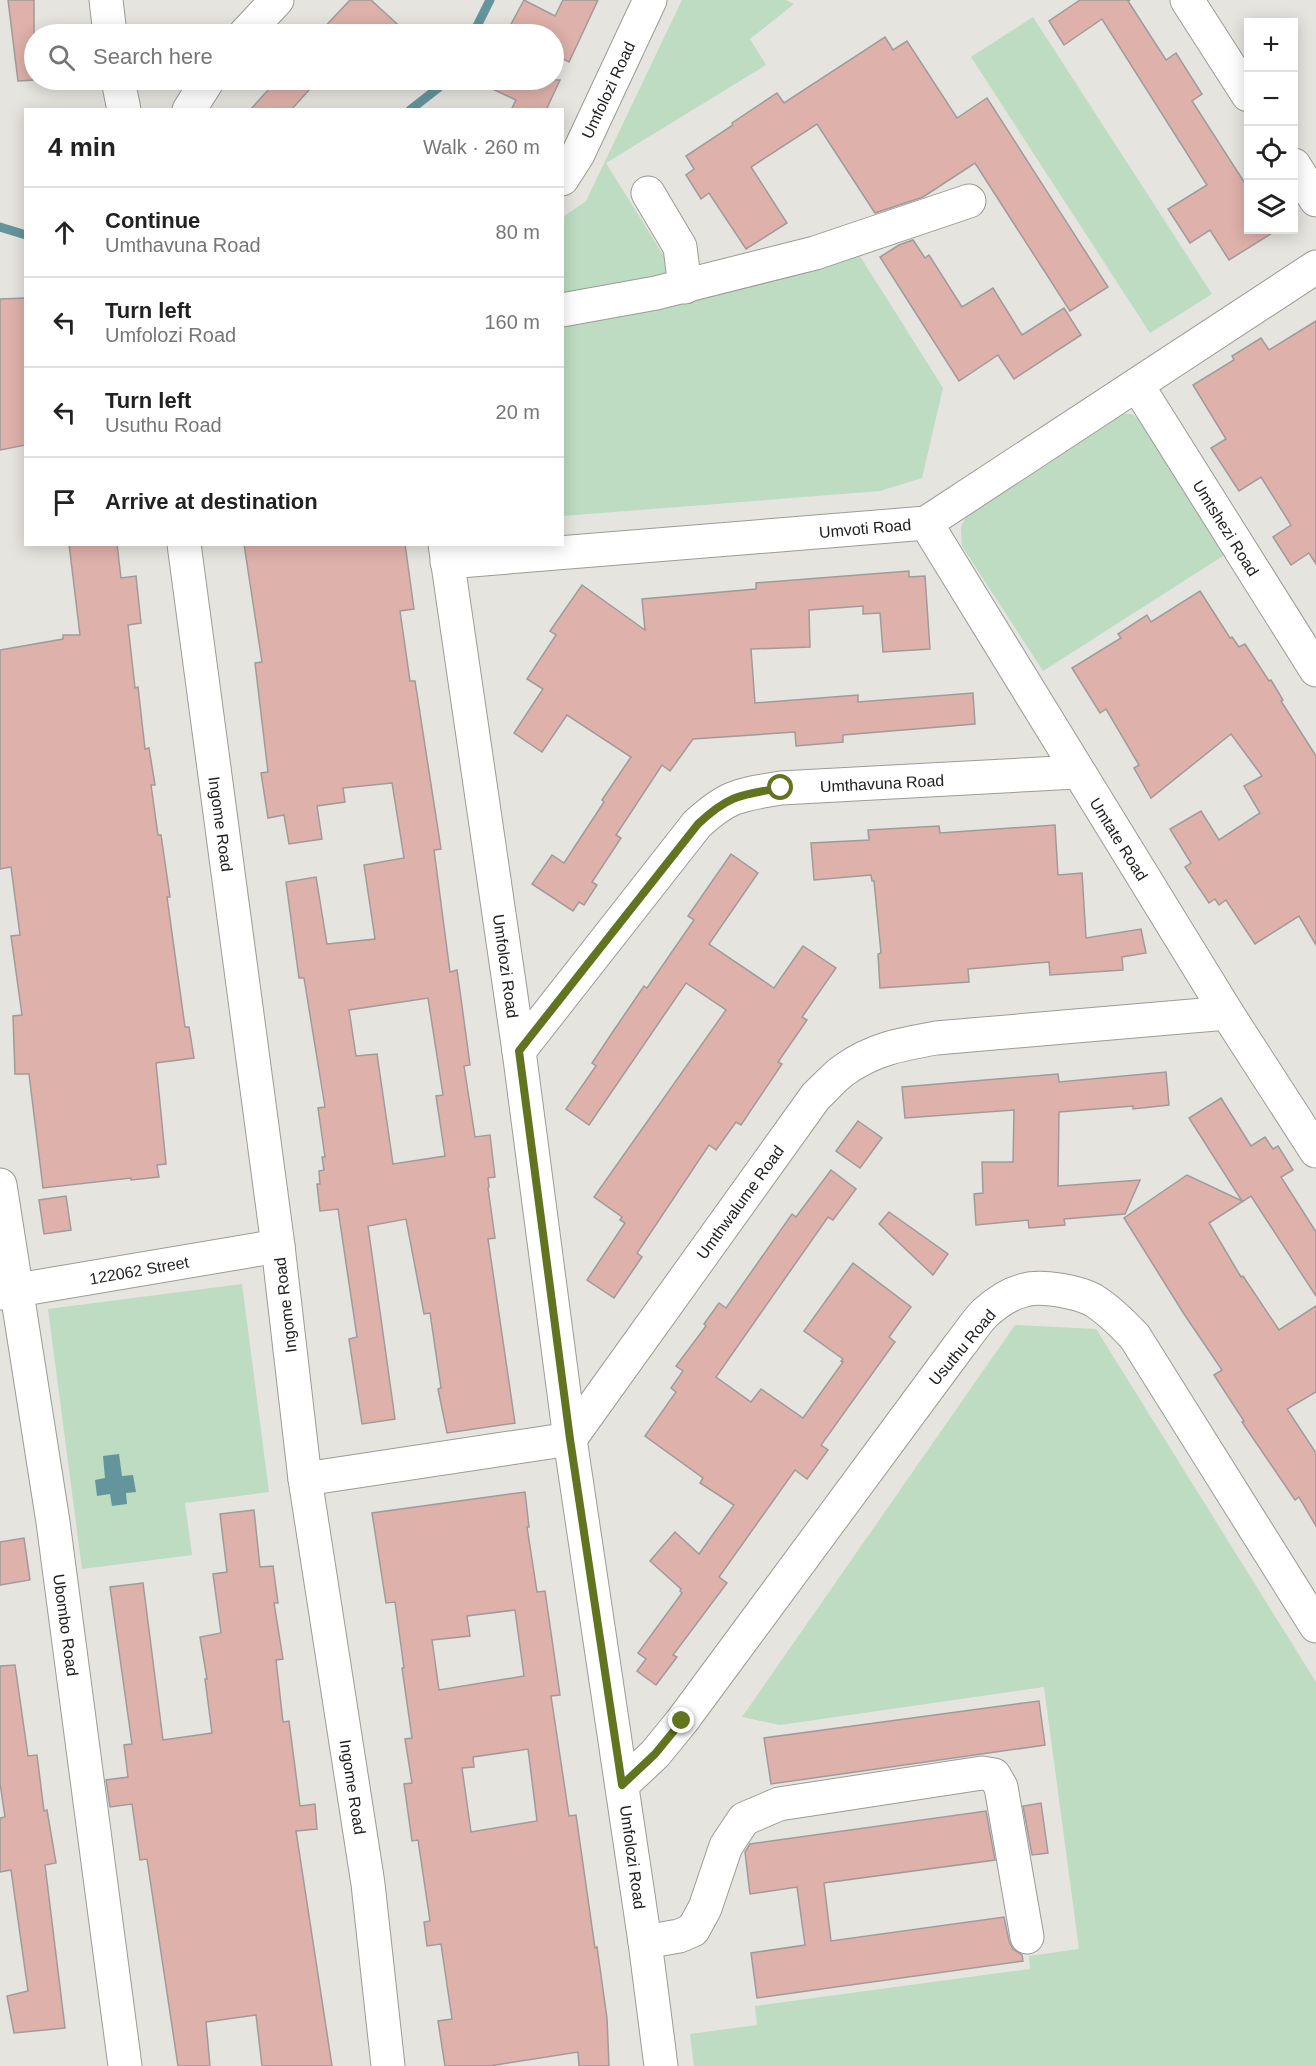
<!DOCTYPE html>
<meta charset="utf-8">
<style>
:root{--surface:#fff;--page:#f6f6f6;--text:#222;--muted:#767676;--line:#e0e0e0}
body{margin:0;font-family:Helvetica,sans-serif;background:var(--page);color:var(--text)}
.controls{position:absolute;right:18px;top:18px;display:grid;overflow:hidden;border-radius:0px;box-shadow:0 3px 15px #0003}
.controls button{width:54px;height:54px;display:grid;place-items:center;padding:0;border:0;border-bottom:2px solid var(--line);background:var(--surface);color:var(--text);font:30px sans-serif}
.stop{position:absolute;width:18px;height:18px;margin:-14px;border:4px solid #637421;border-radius:50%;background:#fff}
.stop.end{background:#637421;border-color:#fff;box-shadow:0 2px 6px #0008}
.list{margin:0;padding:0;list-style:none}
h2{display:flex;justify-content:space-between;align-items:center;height:78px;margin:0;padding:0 24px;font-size:26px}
h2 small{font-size:20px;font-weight:400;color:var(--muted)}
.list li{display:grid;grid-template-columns:39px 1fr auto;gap:18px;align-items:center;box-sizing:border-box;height:90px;padding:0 24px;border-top:2px solid var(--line)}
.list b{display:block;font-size:22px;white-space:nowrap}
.list p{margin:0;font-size:20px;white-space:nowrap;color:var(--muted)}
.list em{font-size:20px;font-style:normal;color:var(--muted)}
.icon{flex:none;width:33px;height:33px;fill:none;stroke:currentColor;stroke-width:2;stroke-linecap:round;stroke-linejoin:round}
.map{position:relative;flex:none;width:1316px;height:2066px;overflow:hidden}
.search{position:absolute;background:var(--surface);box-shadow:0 3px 15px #0003;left:24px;top:24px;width:540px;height:66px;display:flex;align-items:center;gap:15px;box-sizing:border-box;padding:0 21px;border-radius:33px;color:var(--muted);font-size:22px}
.panel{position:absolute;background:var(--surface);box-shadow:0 3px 15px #0003;left:24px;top:108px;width:540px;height:438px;border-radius:0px}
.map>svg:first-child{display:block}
</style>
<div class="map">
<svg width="1316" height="2066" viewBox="0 0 1316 2066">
<rect width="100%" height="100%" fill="#e5e4df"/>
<g fill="#bddcc1">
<path d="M 682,0 L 786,0 L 794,4 L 750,39 L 766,65 L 606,163 L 670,266 L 662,304 L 858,253 L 943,388 L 922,478 L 880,491 L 563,516 L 563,217 L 586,201 Z"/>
<path d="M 1033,17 L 1212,294 L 1150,333 L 971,57 Z"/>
<path d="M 1118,414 L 1132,414 L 1143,423 L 1226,554 L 1043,671 L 962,546 L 961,527 L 970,509 Z"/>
<path d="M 242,1284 L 269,1492 L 185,1503 L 192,1555 L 82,1569 L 48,1309 Z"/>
<path d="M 1015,1325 L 1096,1329 L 1316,1682 L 1316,2066 L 694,2066 L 690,2034 L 757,2025 L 755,2006 L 1030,1969 L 1029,1956 L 1079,1949 L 1044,1687 L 780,1725 L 742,1717 Z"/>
</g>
<path fill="#64959c" d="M 119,1454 L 122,1476 L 133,1475 L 136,1492 L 126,1493 L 127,1504 L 112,1506 L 110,1494 L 97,1496 L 95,1480 L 105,1478 L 103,1456 Z"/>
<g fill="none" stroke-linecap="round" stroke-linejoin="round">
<g stroke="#64959c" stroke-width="9">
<path d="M 473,34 L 490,0"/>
<path d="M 410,110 L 442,85 L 445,80"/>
<path d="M 0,227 L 26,235"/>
</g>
</g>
<g fill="#deb1aa" stroke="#a09b9a" stroke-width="1.5" fill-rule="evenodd">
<path d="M 8,0 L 34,0 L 34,80 L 18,81 Z"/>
<path d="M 350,0 L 371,0 L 408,34 L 318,34 Z"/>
<path d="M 524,0 L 555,16 L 563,0 L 598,0 L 569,62 L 554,54 L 554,34 L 520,34 L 509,28 Z"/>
<path d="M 1080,0 L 1130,0 L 1128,1 L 1166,60 L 1176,53 L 1202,94 L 1192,101 L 1248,188 L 1248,230 L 1277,230 L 1229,260 L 1210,230 L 1190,243 L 1168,209 L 1207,185 L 1102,19 L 1064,45 L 1049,21 Z"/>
<path d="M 885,37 L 893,50 L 907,41 L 957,118 L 987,98 L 1108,287 L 1070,311 L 975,163 L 923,197 L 875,213 L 817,124 L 751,167 L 787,223 L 746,249 L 709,193 L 701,199 L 686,175 L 694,169 L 686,156 L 733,125 L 732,123 L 777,93 L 784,103 Z"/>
<path d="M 277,80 L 318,80 L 291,110 L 250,110 Z"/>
<path d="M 473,80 L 560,80 L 546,110 L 511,110 L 516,100 Z"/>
<path d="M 913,240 L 925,258 L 929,255 L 962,307 L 993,288 L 1022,335 L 1064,308 L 1081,335 L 1014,379 L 998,355 L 959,381 L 880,257 L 899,245 Z"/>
<path d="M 26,298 L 26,445 L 0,450 L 0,299 Z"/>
<path d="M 1316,321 L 1316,564 L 1309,553 L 1291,565 L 1273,537 L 1291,525 L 1261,477 L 1239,491 L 1211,448 L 1226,439 L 1193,385 L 1234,360 L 1232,356 L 1261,338 L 1269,350 Z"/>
<path d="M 69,544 L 117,544 L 121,578 L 136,576 L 141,623 L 128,625 L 135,688 L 138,687 L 145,749 L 149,748 L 155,785 L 151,785 L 158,835 L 161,835 L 170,897 L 167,897 L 185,1027 L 189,1027 L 194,1058 L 156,1063 L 166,1164 L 157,1165 L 159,1177 L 131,1180 L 131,1178 L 43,1188 L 29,1074 L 15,1074 L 13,1016 L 22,1015 L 11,936 L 20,935 L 11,867 L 0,869 L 0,650 L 63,639 L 63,635 L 80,635 Z"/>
<path d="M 244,544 L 405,544 L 414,609 L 400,611 L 410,681 L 415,681 L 441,849 L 434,850 L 450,972 L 457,970 L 462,1006 L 470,1065 L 464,1066 L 475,1137 L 490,1135 L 495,1177 L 488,1178 L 489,1187 L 488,1188 L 495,1238 L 488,1239 L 515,1423 L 447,1433 L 438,1389 L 441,1388 L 430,1313 L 424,1314 L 406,1219 L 368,1226 L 395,1419 L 362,1424 L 349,1339 L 357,1337 L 338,1209 L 320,1211 L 317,1184 L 320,1184 L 319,1171 L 324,1170 L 322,1157 L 325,1157 L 318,1108 L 325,1107 L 304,978 L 299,978 L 286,882 L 316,877 L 327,944 L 375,939 L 364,865 L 404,858 L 392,783 L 343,788 L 345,802 L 317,806 L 322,839 L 289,844 L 284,815 L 268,818 L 261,773 L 268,772 L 255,663 L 262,662 ZM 428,998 L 443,1095 L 436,1096 L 445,1156 L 393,1164 L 377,1054 L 356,1056 L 349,1010 Z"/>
<path d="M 909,571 L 909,577 L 925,576 L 930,649 L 883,652 L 880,613 L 863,614 L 863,606 L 809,610 L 810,647 L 751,649 L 755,703 L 858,695 L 858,702 L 973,693 L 975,724 L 843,735 L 843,742 L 796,746 L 795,732 L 693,739 L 670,771 L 662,765 L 616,835 L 621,838 L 592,882 L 597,885 L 584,905 L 579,902 L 573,911 L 532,884 L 552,855 L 564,863 L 604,802 L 602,800 L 631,757 L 567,715 L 542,752 L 514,733 L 543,689 L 527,679 L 556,635 L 550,631 L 582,585 L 645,630 L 642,599 L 756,589 L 756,583 Z"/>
<path d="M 1200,591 L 1230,638 L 1232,637 L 1239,647 L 1245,644 L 1269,681 L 1271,680 L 1283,700 L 1281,701 L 1316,756 L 1316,945 L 1299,916 L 1255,944 L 1226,900 L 1219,905 L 1215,899 L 1209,903 L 1185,867 L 1191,863 L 1170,829 L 1201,811 L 1219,840 L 1260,813 L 1244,786 L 1262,776 L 1231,734 L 1151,798 L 1134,768 L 1139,765 L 1106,709 L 1100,713 L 1072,668 L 1121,638 L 1118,634 L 1147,615 L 1151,622 Z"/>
<path d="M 1055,825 L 1058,875 L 1082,873 L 1086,938 L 1141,929 L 1146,953 L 1122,957 L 1123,970 L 1050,975 L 1049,962 L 968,969 L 969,982 L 880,988 L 878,954 L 881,953 L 874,881 L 872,881 L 871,875 L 814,880 L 811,843 L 869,840 L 868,830 L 939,826 L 940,833 Z"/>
<path d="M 731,854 L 758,873 L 709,944 L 774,988 L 803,946 L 836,968 L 802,1017 L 807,1020 L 778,1062 L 782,1064 L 741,1125 L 736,1122 L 716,1150 L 709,1145 L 637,1253 L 642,1257 L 614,1298 L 587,1280 L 625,1223 L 620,1220 L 622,1217 L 594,1197 L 726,1010 L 686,983 L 589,1125 L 566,1109 L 596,1066 L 592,1063 L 612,1033 L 644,986 L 647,988 L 694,920 L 688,916 Z"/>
<path d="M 1166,1072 L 1169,1105 L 1133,1109 L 1133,1106 L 1059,1112 L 1058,1186 L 1140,1180 L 1125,1214 L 1064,1219 L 1065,1225 L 1029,1228 L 1028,1220 L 976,1225 L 974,1194 L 983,1193 L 982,1162 L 1013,1162 L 1014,1110 L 905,1118 L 902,1087 L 1058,1074 L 1059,1082 Z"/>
<path d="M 1221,1098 L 1251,1146 L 1265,1137 L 1273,1149 L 1278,1146 L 1293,1170 L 1281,1177 L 1316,1232 L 1316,1296 L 1251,1196 L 1209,1223 L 1241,1277 L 1243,1276 L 1279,1330 L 1316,1306 L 1316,1392 L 1287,1409 L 1316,1453 L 1316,1526 L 1299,1497 L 1295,1500 L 1242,1422 L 1244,1421 L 1214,1375 L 1222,1370 L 1184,1314 L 1124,1218 L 1187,1175 L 1242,1201 L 1189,1118 Z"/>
<path d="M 858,1121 L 882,1138 L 860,1168 L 836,1151 Z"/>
<path d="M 831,1170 L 856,1189 L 833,1220 L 828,1217 L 716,1377 L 751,1402 L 761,1389 L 803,1418 L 843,1362 L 841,1361 L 843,1359 L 804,1331 L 853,1263 L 911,1307 L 889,1337 L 895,1342 L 821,1445 L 828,1450 L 807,1479 L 795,1470 L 719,1577 L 727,1583 L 673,1655 L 677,1657 L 656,1685 L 637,1671 L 646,1659 L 638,1653 L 682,1593 L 680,1591 L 681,1589 L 650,1561 L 675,1532 L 699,1554 L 734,1505 L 700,1483 L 703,1478 L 645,1436 L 676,1392 L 671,1388 L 683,1371 L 676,1366 L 706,1326 L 704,1324 L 719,1303 L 726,1308 L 792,1214 L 796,1217 Z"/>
<path d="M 66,1196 L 71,1230 L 44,1234 L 39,1200 Z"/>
<path d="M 889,1212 L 948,1254 L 933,1275 L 879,1224 Z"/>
<path d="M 525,1492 L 529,1527 L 527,1527 L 537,1592 L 545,1591 L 560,1695 L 551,1696 L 569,1816 L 576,1815 L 595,1948 L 597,1947 L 607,2018 L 609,2066 L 579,2066 L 578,2052 L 489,2066 L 445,2066 L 438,2021 L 452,2019 L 441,1944 L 427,1946 L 424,1922 L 430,1921 L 418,1840 L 412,1841 L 404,1784 L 412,1783 L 405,1739 L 412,1738 L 402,1668 L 404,1668 L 395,1602 L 386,1603 L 372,1513 ZM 515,1610 L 524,1676 L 439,1690 L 432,1640 L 470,1636 L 467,1616 ZM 528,1749 L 537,1821 L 471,1832 L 462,1768 L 474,1767 L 473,1757 Z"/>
<path d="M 254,1510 L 260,1567 L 273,1566 L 278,1603 L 274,1603 L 283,1659 L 276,1660 L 283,1722 L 289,1721 L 300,1806 L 315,1804 L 317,1829 L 296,1831 L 332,2066 L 262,2066 L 256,2015 L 206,2022 L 210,2066 L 178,2066 L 147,1859 L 140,1860 L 132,1804 L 110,1807 L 106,1780 L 128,1777 L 124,1745 L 132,1744 L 110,1587 L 143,1583 L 163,1740 L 212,1733 L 205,1679 L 207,1679 L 200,1637 L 221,1633 L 213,1574 L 227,1572 L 220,1514 Z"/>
<path d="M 24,1538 L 30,1580 L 0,1585 L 0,1542 Z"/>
<path d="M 15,1665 L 28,1756 L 37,1755 L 44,1811 L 47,1810 L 56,1863 L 45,1865 L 65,2028 L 14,2033 L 7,1996 L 28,1991 L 11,1870 L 0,1872 L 0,1818 L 5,1817 L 0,1783 L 0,1666 Z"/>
<path d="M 1039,1701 L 1045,1745 L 771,1784 L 764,1738 Z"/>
<path d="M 1041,1803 L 1048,1853 L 1032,1855 L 1023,1806 Z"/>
<path d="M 986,1811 L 995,1860 L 824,1883 L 831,1941 L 1004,1917 L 1009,1941 L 1013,1949 L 1022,1955 L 1023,1961 L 757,1998 L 751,1953 L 805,1945 L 797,1887 L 750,1894 L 745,1852 L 750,1844 Z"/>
</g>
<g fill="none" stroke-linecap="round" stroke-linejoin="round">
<defs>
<g id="minor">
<path d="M 106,0 L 110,34"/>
<path d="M 1187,0 L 1248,95"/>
<path d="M 245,34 L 277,0"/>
<path d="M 118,80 L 124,110"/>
<path d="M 189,110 L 208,80"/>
<path d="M 1294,165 L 1316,200"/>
<path d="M 562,179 L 578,154 L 650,0"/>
<path d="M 648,193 L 680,247 L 685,287"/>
<path d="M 562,310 L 656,293 L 815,253 L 969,201"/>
<path d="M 1137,385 L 1316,670"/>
<path d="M 926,523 L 1227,1013 L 1316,1151"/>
<path d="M 184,544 L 278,1246 L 305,1479 L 368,1884 L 388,2066"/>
<path d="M 445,544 L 519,1051 L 570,1439 L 645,1942 L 661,2066"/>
<path d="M 447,562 L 926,523 L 1316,267"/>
<path d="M 519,1051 L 697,824 C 729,795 739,795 781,788 L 1077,772"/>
<path d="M 0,1185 L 53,1522 L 125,2066"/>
<path d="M 0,1293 L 278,1246"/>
<path d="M 305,1479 L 570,1439 L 816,1096 C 825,1088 834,1077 844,1070 C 873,1049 902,1044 936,1038 L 1227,1013"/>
<path d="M 622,1785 L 655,1754 L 682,1721 L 959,1346 C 968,1335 975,1323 985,1313 C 996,1303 1011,1293 1025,1290 C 1042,1285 1078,1292 1093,1300 C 1109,1310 1122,1323 1135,1337 L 1316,1626"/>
<path d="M 645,1942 L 679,1936 L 693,1930 L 705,1908 L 726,1846 L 744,1819 L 779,1804 L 982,1773 L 994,1775 L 1001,1787 L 1027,1937"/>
</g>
</defs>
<use href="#minor" stroke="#9c9b96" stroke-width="35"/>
<use href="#minor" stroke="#fff" stroke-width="33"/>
</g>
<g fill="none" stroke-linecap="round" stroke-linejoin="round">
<path stroke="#637421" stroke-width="8" d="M 682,1721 L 655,1754 L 622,1785 L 570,1439 L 519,1051 L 698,824 C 729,795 740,795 781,788"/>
</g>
<g text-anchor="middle" stroke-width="4.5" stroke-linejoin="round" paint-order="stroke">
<g font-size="16" fill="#22211f" stroke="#fff">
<text transform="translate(608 90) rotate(-65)" y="6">Umfolozi Road</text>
<text transform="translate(865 528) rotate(-5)" y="6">Umvoti Road</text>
<text transform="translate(1226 528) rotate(58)" y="6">Umtshezi Road</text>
<text transform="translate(882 783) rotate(-3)" y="6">Umthavuna Road</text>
<text transform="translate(221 824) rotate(82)" y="6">Ingome Road</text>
<text transform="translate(1119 839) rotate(58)" y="6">Umtate Road</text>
<text transform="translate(506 966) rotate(82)" y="6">Umfolozi Road</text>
<text transform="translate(740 1202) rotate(-54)" y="6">Umthwalume Road</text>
<text transform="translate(139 1270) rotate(-10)" y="6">122062 Street</text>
<text transform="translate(285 1305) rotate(-97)" y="6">Ingome Road</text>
<text transform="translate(962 1347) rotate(-50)" y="6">Usuthu Road</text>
<text transform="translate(66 1625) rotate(82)" y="6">Ubombo Road</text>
<text transform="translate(353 1787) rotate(81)" y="6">Ingome Road</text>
<text transform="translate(633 1857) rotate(82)" y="6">Umfolozi Road</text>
</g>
</g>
</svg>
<div class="controls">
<button>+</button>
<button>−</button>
<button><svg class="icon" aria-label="locate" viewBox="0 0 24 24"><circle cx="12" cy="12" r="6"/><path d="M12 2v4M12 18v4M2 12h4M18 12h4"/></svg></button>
<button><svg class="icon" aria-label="layers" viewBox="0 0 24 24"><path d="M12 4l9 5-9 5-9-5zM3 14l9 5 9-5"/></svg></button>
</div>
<div class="stop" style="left:781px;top:788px"></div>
<div class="stop end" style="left:682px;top:1721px"></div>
<div class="search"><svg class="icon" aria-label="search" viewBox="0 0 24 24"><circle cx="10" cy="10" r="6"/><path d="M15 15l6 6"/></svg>Search here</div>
<section class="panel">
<h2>4 min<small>Walk · 260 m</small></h2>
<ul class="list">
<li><svg class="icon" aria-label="ahead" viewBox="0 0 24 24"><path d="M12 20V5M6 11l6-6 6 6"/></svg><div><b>Continue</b><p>Umthavuna Road</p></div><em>80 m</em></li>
<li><svg class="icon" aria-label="left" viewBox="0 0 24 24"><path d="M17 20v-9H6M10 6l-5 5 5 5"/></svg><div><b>Turn left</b><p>Umfolozi Road</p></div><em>160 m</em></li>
<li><svg class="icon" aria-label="left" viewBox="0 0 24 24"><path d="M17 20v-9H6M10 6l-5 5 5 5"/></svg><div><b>Turn left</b><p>Usuthu Road</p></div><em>20 m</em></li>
<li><svg class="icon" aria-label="arrive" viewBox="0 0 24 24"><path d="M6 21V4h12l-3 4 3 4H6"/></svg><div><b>Arrive at destination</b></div></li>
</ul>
</section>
</div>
